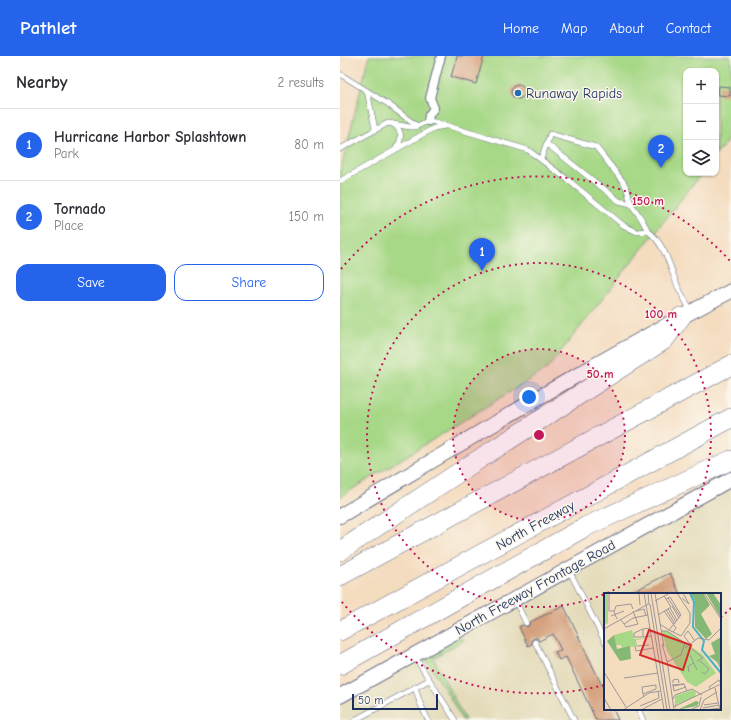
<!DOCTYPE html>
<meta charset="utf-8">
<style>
:root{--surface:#fff;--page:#f2f2f3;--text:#2b2b33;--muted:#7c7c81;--line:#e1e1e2;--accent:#2563eb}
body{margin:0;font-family:"Comic Neue",sans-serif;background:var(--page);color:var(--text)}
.controls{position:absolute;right:12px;top:12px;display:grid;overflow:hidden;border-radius:8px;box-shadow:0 1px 3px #0004}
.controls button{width:36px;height:36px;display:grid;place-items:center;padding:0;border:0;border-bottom:1px solid var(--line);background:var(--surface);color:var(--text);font:20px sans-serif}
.scale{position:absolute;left:12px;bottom:10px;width:86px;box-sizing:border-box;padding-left:4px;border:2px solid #1b2f5e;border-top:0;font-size:11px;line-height:14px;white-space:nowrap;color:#1b2f5e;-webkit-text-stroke:3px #fbf7ec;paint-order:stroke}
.you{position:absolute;left:189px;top:341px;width:14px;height:14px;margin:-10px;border:3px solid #fff;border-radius:50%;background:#1a73e8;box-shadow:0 0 0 6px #1a73e833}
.badge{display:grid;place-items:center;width:26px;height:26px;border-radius:50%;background:var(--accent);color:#fff;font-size:13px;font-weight:700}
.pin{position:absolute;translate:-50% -33px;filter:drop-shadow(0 1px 2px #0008)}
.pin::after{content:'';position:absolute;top:21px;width:14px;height:12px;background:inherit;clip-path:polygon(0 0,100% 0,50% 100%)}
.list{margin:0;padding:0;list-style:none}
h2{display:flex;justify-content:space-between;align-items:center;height:52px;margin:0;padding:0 16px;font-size:17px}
h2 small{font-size:13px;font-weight:400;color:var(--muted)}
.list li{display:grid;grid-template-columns:26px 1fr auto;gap:12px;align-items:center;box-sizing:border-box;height:72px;padding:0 16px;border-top:1px solid var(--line)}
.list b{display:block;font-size:15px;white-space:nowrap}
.list p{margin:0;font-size:13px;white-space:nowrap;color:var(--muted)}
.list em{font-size:13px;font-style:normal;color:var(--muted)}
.actions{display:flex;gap:8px;padding:12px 16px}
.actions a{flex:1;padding:9px 0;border:1px solid var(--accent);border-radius:12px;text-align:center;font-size:14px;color:var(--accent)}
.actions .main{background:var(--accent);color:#fff}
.icon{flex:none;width:22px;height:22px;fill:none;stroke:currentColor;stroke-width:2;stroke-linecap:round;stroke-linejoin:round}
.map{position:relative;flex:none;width:391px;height:664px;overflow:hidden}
header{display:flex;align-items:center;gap:24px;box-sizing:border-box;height:56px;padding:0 20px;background:var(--accent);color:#fff}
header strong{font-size:19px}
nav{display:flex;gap:22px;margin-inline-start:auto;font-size:14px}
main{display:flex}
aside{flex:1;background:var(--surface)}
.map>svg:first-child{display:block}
</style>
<header>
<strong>Pathlet</strong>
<nav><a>Home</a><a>Map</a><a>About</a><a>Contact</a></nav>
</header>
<main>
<aside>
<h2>Nearby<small>2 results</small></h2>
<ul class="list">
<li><span class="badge">1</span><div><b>Hurricane Harbor Splashtown</b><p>Park</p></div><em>80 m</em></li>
<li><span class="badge">2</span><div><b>Tornado</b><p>Place</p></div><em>150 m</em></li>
</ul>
<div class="actions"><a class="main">Save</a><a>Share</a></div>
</aside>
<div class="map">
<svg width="391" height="664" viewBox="0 0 391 664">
<rect width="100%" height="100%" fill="#fbf7ec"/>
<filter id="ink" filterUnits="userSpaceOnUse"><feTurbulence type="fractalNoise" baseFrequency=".025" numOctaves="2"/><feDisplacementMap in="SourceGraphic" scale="8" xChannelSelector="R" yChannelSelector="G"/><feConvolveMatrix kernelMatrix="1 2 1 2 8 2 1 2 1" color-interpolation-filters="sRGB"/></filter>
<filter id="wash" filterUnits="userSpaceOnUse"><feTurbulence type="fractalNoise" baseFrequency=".012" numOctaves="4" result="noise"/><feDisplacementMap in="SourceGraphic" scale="16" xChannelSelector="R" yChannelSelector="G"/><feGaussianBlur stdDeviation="0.9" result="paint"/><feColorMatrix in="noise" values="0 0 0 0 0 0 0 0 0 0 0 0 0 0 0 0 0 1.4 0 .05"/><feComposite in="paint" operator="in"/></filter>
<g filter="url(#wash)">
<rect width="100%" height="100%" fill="#f4dcbf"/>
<path fill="#e4dbba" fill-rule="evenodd" d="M 391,430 L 391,664 L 0,664 L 0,646 ZM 265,538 L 380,538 L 380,653 L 265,653 Z"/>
<g fill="#a7d887" stroke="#618472">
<path d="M 29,0 L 391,0 L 391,80 L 376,99 L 376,15 L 346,15 L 346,117 L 362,117 L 207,313 L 0,441 L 0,116 Z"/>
<path d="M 117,581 L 124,584 L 93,602 L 125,664 L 122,664 L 108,638 L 87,605 C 89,591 106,587 117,581 Z"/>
</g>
<g id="blocks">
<g fill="#d4a07d">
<path d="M 117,0 L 144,0 L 136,28 L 111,21 Z"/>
<circle cx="178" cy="36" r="7"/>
<path d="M 379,30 L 390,31 L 390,40 L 378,39 Z"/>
<path d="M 330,517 L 340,538 L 288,538 Z"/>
<path d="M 224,550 L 265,636 L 265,653 L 273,653 L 278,664 L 256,664 L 226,601 L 219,604 L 215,596 L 221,594 L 213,578 L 199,585 L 197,582 L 194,582 L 191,584 L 192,588 L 188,590 L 179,571 L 183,569 L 187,571 L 189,569 L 190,566 Z"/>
</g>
</g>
</g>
<g filter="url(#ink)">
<use href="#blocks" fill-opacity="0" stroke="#676c80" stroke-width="1"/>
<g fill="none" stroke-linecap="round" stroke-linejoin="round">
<defs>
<g id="service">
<path d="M 0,18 L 48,48 L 77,70"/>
<path d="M 27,35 L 35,73"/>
<path d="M 53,68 C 62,74 63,83 56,92"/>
<path d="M 0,93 L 48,67 L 70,71 L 75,71 L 88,65 L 95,66 L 188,94 L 228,124 L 283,169 L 297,176 L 308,175 C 325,188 330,211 338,231 C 342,239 347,247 351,256"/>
<path d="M 201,103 L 210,78 L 256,91 L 284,127 L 287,133 L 291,148 L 279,145 L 207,88"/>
<path d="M 0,125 L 94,72 L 105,70"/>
<path d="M 291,148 L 301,162 L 308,175"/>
<path d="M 229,514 L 265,586"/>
<path d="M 175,544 L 186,567"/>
<path d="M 195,586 L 234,664"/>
<path d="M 75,601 L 115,664"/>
<path d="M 75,631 L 80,647 L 88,664"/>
<path d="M 298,653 L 303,664"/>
<path d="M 15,664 L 89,624"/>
</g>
<path id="pedestrian" d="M 88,65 L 89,59 L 94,52 L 90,42 L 101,0"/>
<g id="secondary">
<path d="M 0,460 C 129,383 257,304 391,235"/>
<path d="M 0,640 L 391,423"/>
</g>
<g id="motorway">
<path d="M 0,495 L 130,409 L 324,284 L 341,261"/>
<path d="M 0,520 L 391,309"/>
<path d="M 0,575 L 391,362"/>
<path d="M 0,609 L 245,471 L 391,404"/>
</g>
</defs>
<use href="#service" stroke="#676c80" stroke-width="6"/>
<use href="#pedestrian" stroke="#676c80" stroke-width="10"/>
<use href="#secondary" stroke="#676c80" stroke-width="16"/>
<use href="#motorway" stroke="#676c80" stroke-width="20"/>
<use href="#service" stroke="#fff" stroke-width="5"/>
<use href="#pedestrian" stroke="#fff" stroke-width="8"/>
<use href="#secondary" stroke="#fff" stroke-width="14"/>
<use href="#motorway" stroke="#fff" stroke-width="19"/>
</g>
</g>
<circle cx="199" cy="379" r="86" fill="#c2185b" fill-opacity=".12"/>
<g fill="none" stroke="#c2185b" stroke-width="2" stroke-dasharray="2 4">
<circle cx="199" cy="379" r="86"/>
<circle cx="199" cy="379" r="172"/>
<path d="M391 552A258 258 0 0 1 381 561M264 629A258 258 0 0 1 1 545M1 213A258 258 0 0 1 391 206"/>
</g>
<circle fill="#1f6fb2" stroke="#fbf7ec" stroke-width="1.5" cx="178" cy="37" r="4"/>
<g text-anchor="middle" stroke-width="3" stroke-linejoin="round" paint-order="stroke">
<g font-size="14" fill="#1b2f5e" stroke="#fbf7ec" text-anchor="start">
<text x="186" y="42">Runaway Rapids</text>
</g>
<g font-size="14" fill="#1b2f5e" stroke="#fbf7ec">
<text transform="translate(195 469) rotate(-29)" y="5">North Freeway</text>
<text transform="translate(195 531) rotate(-29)" y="5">North Freeway Frontage Road</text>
</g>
</g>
<g transform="translate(264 537)">
<rect width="117" height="117" fill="#f4dcbf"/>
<path d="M 0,0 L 4,0 L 4,30 L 0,32 ZM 28,37 L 30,46 L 46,45 L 32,47 L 33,53 L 18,55 L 17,52 L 11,52 L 10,42 ZM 58,38 L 63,38 L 98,61 L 112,80 L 92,94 L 83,89 L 63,58 ZM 88,97 L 92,99 L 91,104 L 73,111 L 71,117 L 71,103 Z" fill="#a7d887"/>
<path d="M 87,0 L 99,0 L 106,12 L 97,21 L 108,41 L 102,46 L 91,34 L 91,8 ZM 102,0 L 109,0 L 117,12 L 117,25 ZM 10,42 L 13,56 L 26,53 L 27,66 L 16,68 L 3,48 ZM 117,44 L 117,77 L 113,69 L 105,63 L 111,61 L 107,50 ZM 92,108 L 95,109 L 93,113 L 73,117 Z" fill="#85b874"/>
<path fill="none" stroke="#47b3c4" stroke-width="2" d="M 86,0 L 90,9 L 89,34 L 100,48 L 98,57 L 117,80"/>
<path fill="none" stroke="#9d9798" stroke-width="1" d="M 5,0 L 5,18 L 10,18M 35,0 L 36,12M 40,0 L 60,117M 44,0 L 45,12M 47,0 L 66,117M 51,0 L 60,54M 100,0 L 117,26M 64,5 L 76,23M 78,5 L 85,11 L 79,0M 51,8 L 66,0M 46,11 L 63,117M 68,13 L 75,25M 66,15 L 73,27M 64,16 L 72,29M 62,17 L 71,31M 32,18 L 40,16 L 42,23M 60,18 L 72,35 L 69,39M 54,22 L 67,14 L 62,6M 7,23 L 20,18M 13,26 L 10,19 L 12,13 L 27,11 L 29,16M 17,27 L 20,31 L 29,25 L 44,22M 20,31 L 22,34 L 34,31 L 29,18M 56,31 L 65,37 L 77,22 L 66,4 L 62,6 L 60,3M 46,35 L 39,36 L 39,44 L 47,43M 0,36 L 44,11M 39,36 L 30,40 L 30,44 L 39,44M 65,37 L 77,43 L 86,30 L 86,20 L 73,0M 57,38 L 63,38 L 81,50 L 77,62 L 63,69M 58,51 L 63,68M 86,51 L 80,43 L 84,38 L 91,48M 31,53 L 32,58 L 49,55M 33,53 L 45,52M 81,55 L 94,45 L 105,47 L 117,35M 88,56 L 99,65 L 93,68M 86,62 L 93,77M 63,67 L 70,117M 96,68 L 105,76 L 101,81 L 98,79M 0,79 L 22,114M 85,79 L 84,73 L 90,70M 20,85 L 54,80M 69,90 L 69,87 L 74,86 L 75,90M 68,92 L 80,91M 69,92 L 70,98 L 82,94M 69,93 L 80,91 L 83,98M 111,95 L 116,117M 106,96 L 105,94 L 115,87 L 117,91M 39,101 L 52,96 L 52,92 L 38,94 L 39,101 L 40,103M 0,105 L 7,117M 69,106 L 71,102 L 88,96 L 98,102M 100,112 L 114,110M 36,113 L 55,105 L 54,98M 69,114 L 117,91M 99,115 L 115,112M 19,117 L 45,100 L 56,98M 37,117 L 58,106M 86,117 L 95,113 L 97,104M 96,117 L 100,107 L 113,99M 101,117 L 116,115"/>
<path fill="#d62828" fill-opacity="0.15" stroke="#d62828" stroke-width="2" d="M 45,37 L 87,52 L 79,77 L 36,62 Z"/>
<rect width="117" height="117" fill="none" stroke="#1b2f5e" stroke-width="2"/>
</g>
<circle cx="199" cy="379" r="6" fill="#c2185b" stroke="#fbf7ec" stroke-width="2"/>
<g font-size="12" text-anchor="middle" font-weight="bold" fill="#c2185b" stroke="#fbf7ec" stroke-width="3" stroke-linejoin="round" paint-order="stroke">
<text x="308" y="149">150 m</text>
<text x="321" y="262">100 m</text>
<text x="260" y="322">50 m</text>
</g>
</svg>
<div class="controls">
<button>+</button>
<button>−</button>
<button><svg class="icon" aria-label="layers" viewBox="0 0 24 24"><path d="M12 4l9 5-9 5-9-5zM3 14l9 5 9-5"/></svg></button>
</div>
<div class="scale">50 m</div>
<div class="you"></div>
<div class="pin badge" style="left:142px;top:215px">1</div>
<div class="pin badge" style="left:321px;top:112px">2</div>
</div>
</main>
